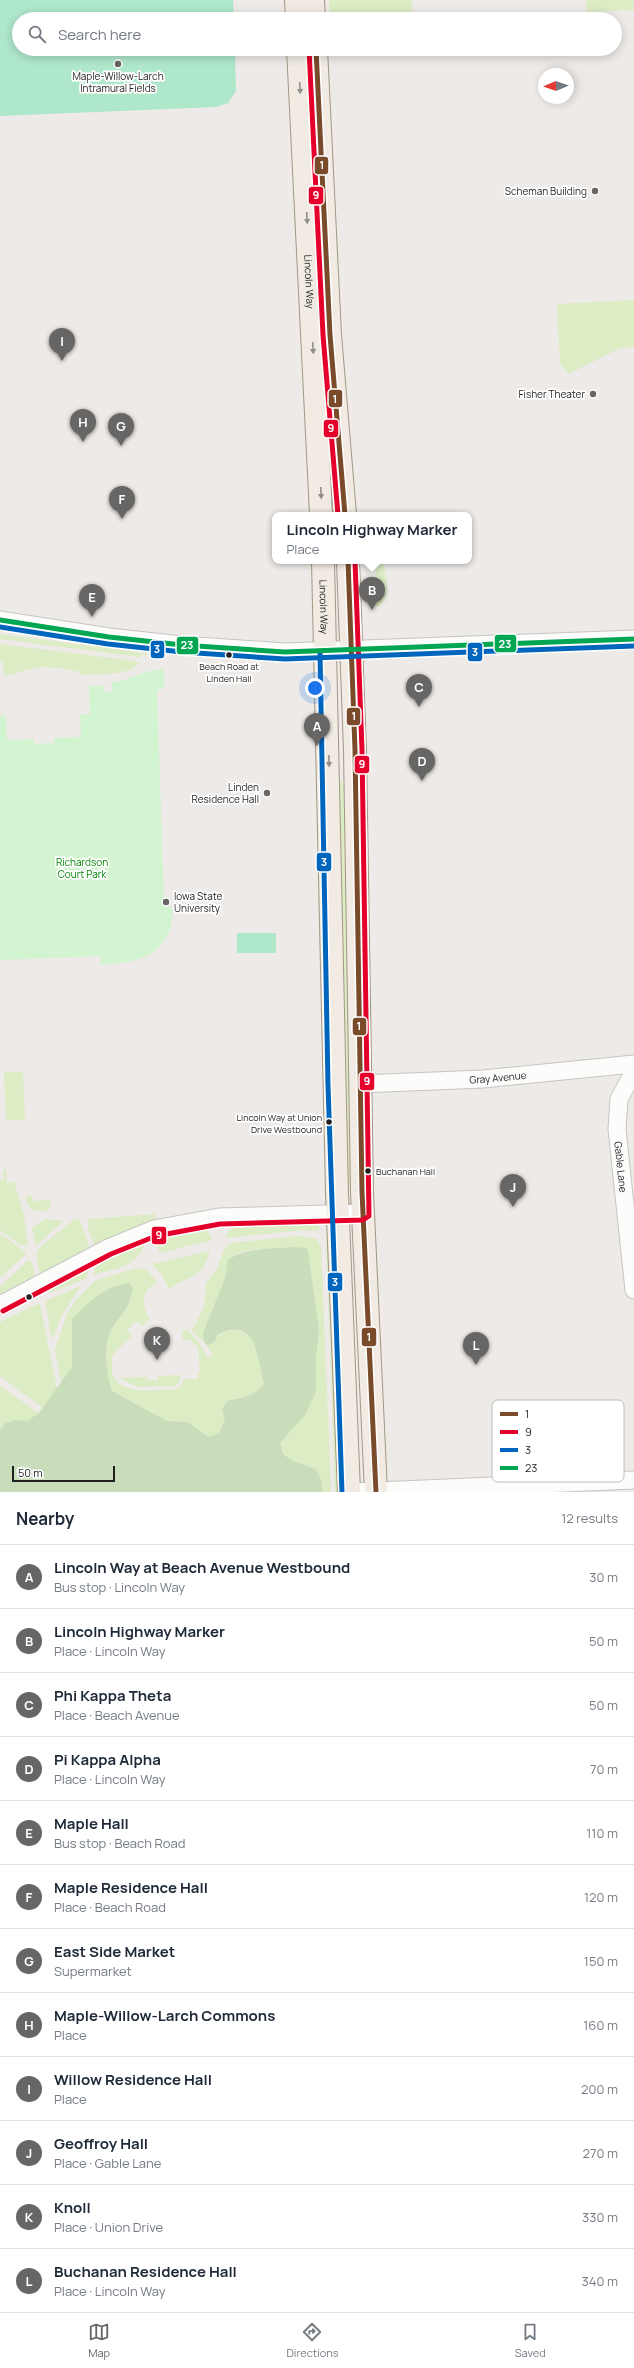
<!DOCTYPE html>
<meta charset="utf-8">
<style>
:root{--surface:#fff;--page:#f2f2f3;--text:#1f2937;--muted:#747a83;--line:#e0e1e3;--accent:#676665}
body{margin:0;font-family:Manrope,sans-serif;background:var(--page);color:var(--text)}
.compass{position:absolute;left:538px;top:68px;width:36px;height:36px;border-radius:50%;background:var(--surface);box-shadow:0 2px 10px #0003;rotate:268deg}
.scale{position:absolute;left:12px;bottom:10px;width:103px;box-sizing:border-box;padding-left:4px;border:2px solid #1f1f1f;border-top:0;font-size:11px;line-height:14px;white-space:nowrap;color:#1f1f1f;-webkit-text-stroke:3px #fff;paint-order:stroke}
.you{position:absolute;left:315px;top:688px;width:14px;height:14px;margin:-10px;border:3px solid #fff;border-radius:50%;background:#1a73e8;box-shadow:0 0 0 6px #1a73e833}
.badge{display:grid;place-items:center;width:26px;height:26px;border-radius:50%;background:var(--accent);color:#fff;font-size:13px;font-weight:700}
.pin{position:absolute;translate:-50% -33px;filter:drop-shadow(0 1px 2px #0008)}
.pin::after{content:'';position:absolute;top:21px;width:14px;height:12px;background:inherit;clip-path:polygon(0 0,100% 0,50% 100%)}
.popup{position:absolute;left:272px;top:512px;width:200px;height:52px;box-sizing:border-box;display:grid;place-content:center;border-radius:8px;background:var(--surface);filter:drop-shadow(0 1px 3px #0005);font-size:13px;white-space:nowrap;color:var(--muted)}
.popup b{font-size:15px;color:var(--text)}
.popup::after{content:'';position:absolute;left:50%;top:100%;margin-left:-8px;border:8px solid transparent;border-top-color:var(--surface)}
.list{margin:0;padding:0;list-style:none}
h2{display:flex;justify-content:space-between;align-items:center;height:52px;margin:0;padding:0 16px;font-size:17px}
h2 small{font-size:13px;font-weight:400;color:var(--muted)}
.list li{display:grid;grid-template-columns:26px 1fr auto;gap:12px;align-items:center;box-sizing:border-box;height:64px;padding:0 16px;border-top:1px solid var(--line)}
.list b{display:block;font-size:15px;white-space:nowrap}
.list p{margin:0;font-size:13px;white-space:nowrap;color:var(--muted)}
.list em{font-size:13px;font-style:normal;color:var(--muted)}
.icon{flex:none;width:22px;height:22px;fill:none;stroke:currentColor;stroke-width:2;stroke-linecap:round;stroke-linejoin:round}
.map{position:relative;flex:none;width:634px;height:1492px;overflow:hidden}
.search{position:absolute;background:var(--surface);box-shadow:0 2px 10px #0003;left:12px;right:12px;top:12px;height:44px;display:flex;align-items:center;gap:10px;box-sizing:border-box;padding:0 14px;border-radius:22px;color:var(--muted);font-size:15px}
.sheet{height:820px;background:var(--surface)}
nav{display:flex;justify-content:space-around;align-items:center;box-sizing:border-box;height:56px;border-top:1px solid var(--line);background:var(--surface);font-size:11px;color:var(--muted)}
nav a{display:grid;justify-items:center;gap:2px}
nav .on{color:var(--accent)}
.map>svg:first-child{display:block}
</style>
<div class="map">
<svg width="634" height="1492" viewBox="0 0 634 1492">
<rect width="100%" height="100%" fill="#edeae7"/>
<g fill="#dcecc4">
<path d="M 329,0 L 412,0 L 413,19 L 330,19 Z"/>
<path d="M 586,0 L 631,0 L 634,2 L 634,10 L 589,12 L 586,10 Z"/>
<path d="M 553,16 L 552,19 L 493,19 Z"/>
<path d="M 634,300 L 634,347 L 620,348 L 568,374 L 560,363 L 557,304 Z"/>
<path d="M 370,561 L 383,561 C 385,578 393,591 379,607 L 376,606 L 371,598 L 373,592 L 379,591 L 378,584 L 375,584 L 376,569 L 372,568 Z"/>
<path d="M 0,634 L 151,654 L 141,655 L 141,657 L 0,639 Z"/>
<path d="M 0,644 L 135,661 L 139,663 C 132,676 93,674 79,675 L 79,672 L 61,668 L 40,667 L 4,676 L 3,661 L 0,661 Z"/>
<path d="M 339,782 L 343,782 L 346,799 L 354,1188 L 344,1188 Z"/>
<path d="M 4,1072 L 23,1072 L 25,1120 L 7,1120 L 6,1117 Z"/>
<path d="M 3,1170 L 6,1170 L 7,1182 L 14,1182 L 24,1215 L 28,1247 L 18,1243 L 0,1230 L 0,1180 L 4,1179 Z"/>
<path d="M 32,1195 L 33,1201 L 50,1200 L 50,1208 L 44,1212 L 30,1209 L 25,1196 Z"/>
<path d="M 156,1214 L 154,1220 L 128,1229 L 95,1246 L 88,1229 L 88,1219 Z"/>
<path d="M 45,1219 L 63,1221 L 36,1246 L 32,1228 Z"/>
<path d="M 75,1219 L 79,1219 L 81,1222 L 90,1249 L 40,1274 L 36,1255 L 38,1249 Z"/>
<path d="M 274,1221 L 320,1226 L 318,1231 L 303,1230 L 225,1238 C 235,1217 253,1222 274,1221 Z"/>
<path d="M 201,1228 L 208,1231 L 212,1240 L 160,1253 L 154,1237 Z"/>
<path d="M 0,1234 L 27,1253 L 0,1278 Z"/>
<path d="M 298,1236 L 317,1239 L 321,1248 L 331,1492 L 322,1492 L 322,1482 L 316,1469 L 293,1461 L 283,1454 L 280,1443 L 305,1415 L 316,1358 L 319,1330 L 309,1257 L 293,1247 L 250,1250 L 239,1253 L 229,1260 L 225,1278 L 203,1333 L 204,1342 L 192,1331 L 204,1307 L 206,1283 L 217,1269 L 224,1250 L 231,1243 Z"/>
<path d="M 326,1237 L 332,1238 L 341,1492 L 335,1492 Z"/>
<path d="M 146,1240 C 138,1268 119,1267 94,1275 L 95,1264 Z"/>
<path d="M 210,1251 C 202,1279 189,1275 169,1289 L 161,1274 L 152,1264 Z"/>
<path d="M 29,1260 L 32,1263 L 35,1276 L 0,1294 L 0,1286 Z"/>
<path d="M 90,1267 L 86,1278 L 83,1280 L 49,1293 L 44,1291 Z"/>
<path d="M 136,1268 L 147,1270 L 157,1282 C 140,1292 142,1304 149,1319 L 142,1326 L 136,1321 L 127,1330 L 132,1336 C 126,1342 119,1347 114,1353 C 111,1357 112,1364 112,1369 C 113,1397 157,1390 176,1389 L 180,1387 L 185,1379 L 198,1379 L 198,1373 L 200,1373 L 198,1347 L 190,1340 L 183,1340 L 182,1331 L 188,1330 L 199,1343 L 207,1357 L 213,1356 L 208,1346 L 215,1341 L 218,1334 C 257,1317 257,1357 264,1384 C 255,1396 241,1398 227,1401 L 225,1419 L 219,1433 L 208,1437 L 188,1422 L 167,1421 L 112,1391 C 107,1375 103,1349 110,1333 C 116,1320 125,1313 131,1298 L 111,1287 L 72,1319 L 72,1367 L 61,1382 L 55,1349 L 67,1314 L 76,1300 L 95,1281 Z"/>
<path d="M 81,1286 L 62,1315 L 52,1340 L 46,1305 L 47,1300 Z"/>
<path d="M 38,1304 L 40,1305 L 57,1388 L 43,1408 L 0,1376 L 0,1322 Z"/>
<path d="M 168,1332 L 168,1341 L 165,1341 L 163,1351 L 146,1351 L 153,1338 Z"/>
<path d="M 180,1375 L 180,1381 L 175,1386 L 138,1387 L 118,1378 L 147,1377 L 148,1380 L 158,1380 L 158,1376 Z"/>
<path d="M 0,1386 L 39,1413 C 35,1416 32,1419 28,1420 C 16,1425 9,1415 0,1430 Z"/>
</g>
<path fill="#c9ddba" d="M 293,1247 L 307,1248 L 309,1257 L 319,1330 L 316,1358 L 316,1392 L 305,1415 L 280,1443 L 283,1454 L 293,1461 L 316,1469 L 322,1482 L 322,1492 L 0,1492 L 0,1430 L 4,1424 L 14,1420 L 27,1421 L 39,1413 L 72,1367 L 72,1319 C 86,1303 107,1285 129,1283 L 133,1288 C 129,1311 120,1314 110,1332 C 103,1348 107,1376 112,1391 L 167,1421 L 188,1422 L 208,1437 L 219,1433 L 225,1419 L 222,1410 L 227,1401 C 241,1398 256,1396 264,1384 C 257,1357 257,1316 218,1334 L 215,1341 L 208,1346 L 204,1342 L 203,1333 L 225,1278 L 228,1260 C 248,1247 270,1249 293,1247 Z"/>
<path fill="#d3f4d0" d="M 164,669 L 164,686 L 161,690 L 157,690 L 164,901 L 173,910 C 171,955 139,963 101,965 L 99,964 L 102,956 L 0,960 L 0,716 L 6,716 L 7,740 L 34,739 L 34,744 L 54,743 L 54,738 L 81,737 L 80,715 L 90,714 L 89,686 L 103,685 L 104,692 L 112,692 L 112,682 C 131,681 141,670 164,669 Z"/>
<g fill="#afe7cb">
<path d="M 0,0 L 233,0 L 234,19 L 19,19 L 19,49 L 235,49 L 236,91 L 228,103 L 216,107 L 0,116 Z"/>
<rect x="237" y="933" width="39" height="20"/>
</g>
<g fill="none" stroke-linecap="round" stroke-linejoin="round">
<defs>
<g id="minor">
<path d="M 0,620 L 109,637 L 182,645 L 285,652 L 634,639"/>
<path id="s1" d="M 634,1072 L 619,1099 L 617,1129 L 634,1290"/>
<path id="s2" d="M 360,1084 L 483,1079 L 634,1064"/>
<path d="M 0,1305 L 108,1248 L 154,1229 L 219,1217 L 363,1213"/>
<path d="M 353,1492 L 634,1480"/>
</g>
<g id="major">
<path d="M 296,0 L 297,19"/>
<path d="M 313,0 L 314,19"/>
<path id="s3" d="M 298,49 L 321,515"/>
<path d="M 316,49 L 330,335 L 345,515"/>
<path id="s4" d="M 323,561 L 337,1193 L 349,1492"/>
<path d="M 348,561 L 355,750 L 362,1192 L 376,1492"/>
</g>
</defs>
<use href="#minor" stroke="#c6c5c3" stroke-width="19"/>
<use href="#major" stroke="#a39683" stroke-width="24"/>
<use href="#minor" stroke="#fcfcfb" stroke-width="17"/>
<use href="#major" stroke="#f1ebe4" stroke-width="22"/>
<defs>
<g id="bus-1">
<path d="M 316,49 L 330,335 L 345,515"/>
<path d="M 348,561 L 355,750 L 362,1192 L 376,1492"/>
</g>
<g id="bus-2">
<path d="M 309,49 L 323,335 L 338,515"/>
<path d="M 3,1311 L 111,1254 L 156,1236 L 220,1224 L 363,1220 L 369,1216 L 362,750 L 355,561"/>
</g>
<g id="bus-3">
<path d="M 0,627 L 108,644 L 182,652 L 285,659 L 634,646"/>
<path d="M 320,652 L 328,1085 L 342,1492"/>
</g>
<path id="bus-4" d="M 0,620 L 109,637 L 182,645 L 285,652 L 634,639"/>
</defs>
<use href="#bus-1" stroke="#fff" stroke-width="8"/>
<use href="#bus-2" stroke="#fff" stroke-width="8"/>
<use href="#bus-3" stroke="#fff" stroke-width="8"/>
<use href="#bus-4" stroke="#fff" stroke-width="8"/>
<use href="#bus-1" stroke="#7a4b2a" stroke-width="5"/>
<use href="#bus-2" stroke="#e4002b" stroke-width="5"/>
<use href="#bus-3" stroke="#0065bd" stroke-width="5"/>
<use href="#bus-4" stroke="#00a651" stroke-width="5"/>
</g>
<defs><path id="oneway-solid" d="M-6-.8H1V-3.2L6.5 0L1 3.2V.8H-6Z"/></defs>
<g fill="#928f8b">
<use href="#oneway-solid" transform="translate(300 88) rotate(87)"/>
<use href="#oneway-solid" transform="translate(307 218) rotate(87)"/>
<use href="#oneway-solid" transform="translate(313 348) rotate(87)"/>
<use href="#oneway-solid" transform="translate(321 493) rotate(88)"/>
<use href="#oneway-solid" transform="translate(329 761) rotate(89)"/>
</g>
<g fill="#676665" stroke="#fff" stroke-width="1.5">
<circle cx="118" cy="64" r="4"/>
<circle cx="595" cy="191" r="4"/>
<circle cx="593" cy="394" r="4"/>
<circle cx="267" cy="793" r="4"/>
<circle cx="166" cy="902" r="4"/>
</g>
<g fill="#1f1f1f" stroke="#fff" stroke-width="1.5">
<circle cx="229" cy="655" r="3.5"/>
<circle cx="329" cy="1122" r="3.5"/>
<circle cx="368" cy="1171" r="3.5"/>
<circle cx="29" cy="1297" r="3.5"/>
</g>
<g text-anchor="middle" stroke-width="3.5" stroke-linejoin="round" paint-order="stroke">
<g font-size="9" fill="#1f1f1f" stroke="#fff">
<text x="229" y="670">Beach Road at<tspan x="229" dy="12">Linden Hall</tspan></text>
<text x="322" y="1121" text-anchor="end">Lincoln Way at Union<tspan x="322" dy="12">Drive Westbound</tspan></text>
<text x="376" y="1175" text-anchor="start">Buchanan Hall</text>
</g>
<g font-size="10" fill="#1f1f1f" stroke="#fff" text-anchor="end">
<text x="118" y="80" text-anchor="middle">Maple-Willow-Larch<tspan x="118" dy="12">Intramural Fields</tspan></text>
<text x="587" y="195">Scheman Building</text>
<text x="585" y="398">Fisher Theater</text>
<text x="259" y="791">Linden<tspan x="259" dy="12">Residence Hall</tspan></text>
<text x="174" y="900" text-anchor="start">Iowa State<tspan x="174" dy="12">University</tspan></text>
</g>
<g font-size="10" fill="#1f1f1f" stroke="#fff">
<text dy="4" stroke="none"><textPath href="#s3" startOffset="233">Lincoln Way</textPath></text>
<text dy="4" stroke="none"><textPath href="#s4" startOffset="46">Lincoln Way</textPath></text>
<text dy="4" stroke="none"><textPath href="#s2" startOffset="138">Gray Avenue</textPath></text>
<text dy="4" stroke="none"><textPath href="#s1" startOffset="99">Gable Lane</textPath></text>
</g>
<g font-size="10" fill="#058405" stroke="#fff">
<text x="82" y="866">Richardson<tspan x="82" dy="12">Court Park</tspan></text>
</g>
</g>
<rect x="492" y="1400" width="132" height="82" rx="6" fill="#fff" stroke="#bcbcbc" stroke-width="1"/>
<rect x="500" y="1412" width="18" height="4" fill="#7a4b2a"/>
<rect x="500" y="1430" width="18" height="4" fill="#e4002b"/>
<rect x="500" y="1448" width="18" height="4" fill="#0065bd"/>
<rect x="500" y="1466" width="18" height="4" fill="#00a651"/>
<g font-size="11" fill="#1f1f1f">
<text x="525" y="1418">1</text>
<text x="525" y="1436">9</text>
<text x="525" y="1454">3</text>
<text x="525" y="1472">23</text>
</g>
<g stroke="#fff" stroke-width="1.5">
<rect x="314" y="156" width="15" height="19" rx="4" fill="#7a4b2a"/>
<rect x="308" y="186" width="16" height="19" rx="4" fill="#e4002b"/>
<rect x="328" y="389" width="15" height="19" rx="4" fill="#7a4b2a"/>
<rect x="323" y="419" width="16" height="19" rx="4" fill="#e4002b"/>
<rect x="494" y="634" width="23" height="19" rx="4" fill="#00a651"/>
<rect x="176" y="636" width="23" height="19" rx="4" fill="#00a651"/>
<rect x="150" y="640" width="15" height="19" rx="4" fill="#0065bd"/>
<rect x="467" y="642" width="16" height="20" rx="4" fill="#0065bd"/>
<rect x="346" y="707" width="15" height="19" rx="4" fill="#7a4b2a"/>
<rect x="354" y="755" width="16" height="19" rx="4" fill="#e4002b"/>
<rect x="316" y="852" width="16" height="20" rx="4" fill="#0065bd"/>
<rect x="352" y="1017" width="15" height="19" rx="4" fill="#7a4b2a"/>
<rect x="359" y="1072" width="16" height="19" rx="4" fill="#e4002b"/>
<rect x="151" y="1226" width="16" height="19" rx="4" fill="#e4002b"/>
<rect x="327" y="1272" width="16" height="20" rx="4" fill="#0065bd"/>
<rect x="361" y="1327" width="16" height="20" rx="4" fill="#7a4b2a"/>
</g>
<g font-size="11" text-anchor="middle" font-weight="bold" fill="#fff">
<text x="322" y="169">1</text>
<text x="316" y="199">9</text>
<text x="335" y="403">1</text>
<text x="331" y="432">9</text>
<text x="505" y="648">23</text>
<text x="187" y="649">23</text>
<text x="157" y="653">3</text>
<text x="475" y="656">3</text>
<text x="354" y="720">1</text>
<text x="362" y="768">9</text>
<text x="324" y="866">3</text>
<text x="359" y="1030">1</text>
<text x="367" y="1085">9</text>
<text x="159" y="1239">9</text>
<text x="335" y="1286">3</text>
<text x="369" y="1341">1</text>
</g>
</svg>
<svg class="compass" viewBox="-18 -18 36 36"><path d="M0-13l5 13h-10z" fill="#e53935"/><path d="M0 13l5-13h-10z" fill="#747a83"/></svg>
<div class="scale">50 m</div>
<div class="you"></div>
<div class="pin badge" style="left:317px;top:746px">A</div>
<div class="pin badge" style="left:372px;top:610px">B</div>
<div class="popup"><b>Lincoln Highway Marker</b>Place</div>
<div class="pin badge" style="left:419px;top:707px">C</div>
<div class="pin badge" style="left:422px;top:781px">D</div>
<div class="pin badge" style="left:92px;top:617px">E</div>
<div class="pin badge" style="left:122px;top:519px">F</div>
<div class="pin badge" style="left:121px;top:446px">G</div>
<div class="pin badge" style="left:83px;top:442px">H</div>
<div class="pin badge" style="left:62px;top:361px">I</div>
<div class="pin badge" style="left:513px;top:1207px">J</div>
<div class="pin badge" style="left:157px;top:1360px">K</div>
<div class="pin badge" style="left:476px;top:1365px">L</div>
<div class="search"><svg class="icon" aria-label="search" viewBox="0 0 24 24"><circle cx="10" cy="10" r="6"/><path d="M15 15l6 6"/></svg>Search here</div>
</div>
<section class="sheet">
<h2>Nearby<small>12 results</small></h2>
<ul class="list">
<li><span class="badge">A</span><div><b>Lincoln Way at Beach Avenue Westbound</b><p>Bus stop · Lincoln Way</p></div><em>30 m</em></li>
<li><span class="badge">B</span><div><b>Lincoln Highway Marker</b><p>Place · Lincoln Way</p></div><em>50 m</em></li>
<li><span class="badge">C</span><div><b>Phi Kappa Theta</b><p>Place · Beach Avenue</p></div><em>50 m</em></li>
<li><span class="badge">D</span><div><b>Pi Kappa Alpha</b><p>Place · Lincoln Way</p></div><em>70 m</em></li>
<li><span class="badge">E</span><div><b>Maple Hall</b><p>Bus stop · Beach Road</p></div><em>110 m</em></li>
<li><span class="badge">F</span><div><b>Maple Residence Hall</b><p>Place · Beach Road</p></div><em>120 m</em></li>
<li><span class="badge">G</span><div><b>East Side Market</b><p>Supermarket</p></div><em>150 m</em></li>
<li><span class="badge">H</span><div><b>Maple-Willow-Larch Commons</b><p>Place</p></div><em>160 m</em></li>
<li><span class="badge">I</span><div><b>Willow Residence Hall</b><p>Place</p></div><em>200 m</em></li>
<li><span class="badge">J</span><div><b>Geoffroy Hall</b><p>Place · Gable Lane</p></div><em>270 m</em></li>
<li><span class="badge">K</span><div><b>Knoll</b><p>Place · Union Drive</p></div><em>330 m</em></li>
<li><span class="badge">L</span><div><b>Buchanan Residence Hall</b><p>Place · Lincoln Way</p></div><em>340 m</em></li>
</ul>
</section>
<nav>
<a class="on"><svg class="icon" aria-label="map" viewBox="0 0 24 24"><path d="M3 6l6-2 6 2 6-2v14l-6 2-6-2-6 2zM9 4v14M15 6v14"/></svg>Map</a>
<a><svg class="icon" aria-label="directions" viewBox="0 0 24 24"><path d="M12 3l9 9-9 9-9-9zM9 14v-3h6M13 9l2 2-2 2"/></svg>Directions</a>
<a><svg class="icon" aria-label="saved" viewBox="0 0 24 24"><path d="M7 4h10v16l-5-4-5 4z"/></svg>Saved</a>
</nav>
